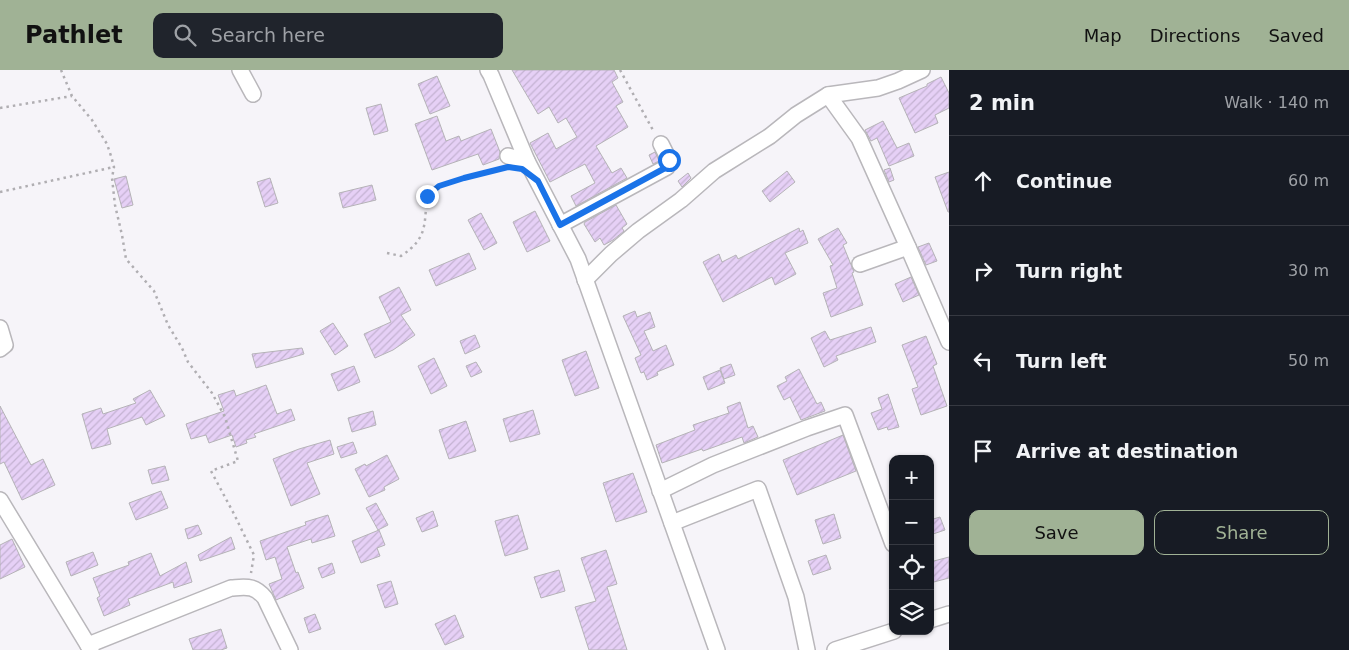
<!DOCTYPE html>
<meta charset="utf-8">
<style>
:root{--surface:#171b24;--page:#20242c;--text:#f1f3f6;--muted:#9ea1a6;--line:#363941;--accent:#a0b295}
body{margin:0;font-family:"DejaVu Sans",sans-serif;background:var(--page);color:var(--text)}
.controls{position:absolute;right:15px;bottom:15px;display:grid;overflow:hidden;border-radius:10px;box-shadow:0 1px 4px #0004}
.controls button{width:45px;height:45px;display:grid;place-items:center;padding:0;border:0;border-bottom:1px solid var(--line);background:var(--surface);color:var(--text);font:25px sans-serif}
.stop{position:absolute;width:15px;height:15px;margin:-11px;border:4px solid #1a73e8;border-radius:50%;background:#fff}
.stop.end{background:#1a73e8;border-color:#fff;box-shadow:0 1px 5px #0008}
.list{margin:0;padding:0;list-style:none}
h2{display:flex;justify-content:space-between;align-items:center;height:65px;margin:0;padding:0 20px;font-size:21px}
h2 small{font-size:16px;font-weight:400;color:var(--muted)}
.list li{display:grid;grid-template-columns:32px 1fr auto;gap:15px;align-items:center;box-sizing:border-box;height:90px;padding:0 20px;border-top:1px solid var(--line)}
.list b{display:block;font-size:19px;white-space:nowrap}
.list em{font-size:16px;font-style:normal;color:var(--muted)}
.actions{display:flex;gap:10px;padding:15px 20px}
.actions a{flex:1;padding:11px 0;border:1px solid var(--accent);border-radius:10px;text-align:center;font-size:18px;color:var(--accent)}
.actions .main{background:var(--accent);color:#111}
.icon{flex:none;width:28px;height:28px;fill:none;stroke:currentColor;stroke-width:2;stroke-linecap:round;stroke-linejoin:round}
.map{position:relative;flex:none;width:949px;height:580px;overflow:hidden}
header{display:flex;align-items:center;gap:30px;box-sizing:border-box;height:70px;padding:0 25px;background:var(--accent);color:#111}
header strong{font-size:24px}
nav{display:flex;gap:28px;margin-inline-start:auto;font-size:18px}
.search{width:350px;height:45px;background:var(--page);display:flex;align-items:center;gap:12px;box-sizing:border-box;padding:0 18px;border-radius:10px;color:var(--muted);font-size:19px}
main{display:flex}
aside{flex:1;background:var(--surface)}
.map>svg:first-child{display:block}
</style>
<header>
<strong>Pathlet</strong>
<div class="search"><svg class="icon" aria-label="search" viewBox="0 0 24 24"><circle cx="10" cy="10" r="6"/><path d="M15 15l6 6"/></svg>Search here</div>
<nav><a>Map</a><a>Directions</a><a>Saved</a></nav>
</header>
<main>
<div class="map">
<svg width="949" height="580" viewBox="0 0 949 580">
<defs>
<pattern id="building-hatch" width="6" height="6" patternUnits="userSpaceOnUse" patternTransform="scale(1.25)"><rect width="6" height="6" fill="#e6d0f6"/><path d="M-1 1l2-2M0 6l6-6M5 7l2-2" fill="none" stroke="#c4b2d2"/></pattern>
</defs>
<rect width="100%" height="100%" fill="#f6f4f9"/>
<g fill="url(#building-hatch)" stroke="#b5b3b7">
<path d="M 512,0 L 614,0 L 618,8 L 612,12 L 623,32 L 616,36 L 628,57 L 596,76 L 612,103 L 621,98 L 627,108 L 576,136 L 571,126 L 595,113 L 585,94 L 550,112 L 530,73 L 548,63 L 556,79 L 577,67 L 566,48 L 558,53 L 549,37 L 538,44 Z"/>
<path d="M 437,6 L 450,36 L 430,44 L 418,14 Z"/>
<path d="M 941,7 L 949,23 L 949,38 L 935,45 L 938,53 L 915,63 L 899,28 L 927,16 L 927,14 Z"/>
<path d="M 381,34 L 388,61 L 374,65 L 366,38 Z"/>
<path d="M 437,46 L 446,71 L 459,66 L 461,71 L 491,59 L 500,82 L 499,89 L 483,95 L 478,84 L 432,100 L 415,54 Z"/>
<path d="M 883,51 L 897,78 L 909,73 L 914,86 L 889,96 L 877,68 L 871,71 L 865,60 Z"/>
<path d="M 655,82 L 659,91 L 653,94 L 649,85 Z"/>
<path d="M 890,98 L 894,110 L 889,112 L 884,100 Z"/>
<path d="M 787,101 L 795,112 L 770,132 L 762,121 Z"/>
<path d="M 949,102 L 949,142 L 948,142 L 935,107 Z"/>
<path d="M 688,103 L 691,108 L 682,117 L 678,111 Z"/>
<path d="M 126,106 L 133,135 L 122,138 L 114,109 Z"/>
<path d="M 270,108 L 278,133 L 265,137 L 257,112 Z"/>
<path d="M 372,115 L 376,130 L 343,138 L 339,123 Z"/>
<path d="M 616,135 L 627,154 L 622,158 L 624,161 L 613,170 L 604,175 L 600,168 L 595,172 L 584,154 L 585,152 Z"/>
<path d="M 535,141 L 550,171 L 527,182 L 513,152 Z"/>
<path d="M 481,143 L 497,173 L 484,180 L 468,150 Z"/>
<path d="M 799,158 L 800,162 L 803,160 L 808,173 L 785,183 L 796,204 L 775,215 L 772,207 L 723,232 L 703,192 L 719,184 L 722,192 L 736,185 L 738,189 L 742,187 Z"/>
<path d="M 838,158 L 847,173 L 843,175 L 854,202 L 852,203 L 863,235 L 831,247 L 823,223 L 837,218 L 830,196 L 833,195 L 818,169 Z"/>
<path d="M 929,173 L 937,191 L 926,195 L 918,177 Z"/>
<path d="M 469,183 L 476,199 L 436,216 L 429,200 Z"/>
<path d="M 911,207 L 919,225 L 903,232 L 895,214 Z"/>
<path d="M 399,217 L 411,240 L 401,245 L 415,265 L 393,280 L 375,288 L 364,264 L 391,252 L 379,227 Z"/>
<path d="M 635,241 L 637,247 L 650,242 L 655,257 L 644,261 L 653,281 L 666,275 L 674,295 L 657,302 L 658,305 L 647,310 L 644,302 L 641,303 L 635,288 L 641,285 L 623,246 Z"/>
<path d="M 333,253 L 348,276 L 335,285 L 320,261 Z"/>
<path d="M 871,257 L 876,272 L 836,286 L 838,290 L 824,297 L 811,268 L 825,261 L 830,270 Z"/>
<path d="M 475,265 L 480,277 L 465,284 L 460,271 Z"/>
<path d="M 926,266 L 937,294 L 933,296 L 947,336 L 921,345 L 912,319 L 918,317 L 902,275 Z"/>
<path d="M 302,278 L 304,284 L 256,298 L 252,284 Z"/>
<path d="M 586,281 L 599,318 L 575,326 L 562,290 Z"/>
<path d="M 434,288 L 447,316 L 431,324 L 418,296 Z"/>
<path d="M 476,292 L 482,302 L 471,307 L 466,296 Z"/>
<path d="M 731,294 L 735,305 L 724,309 L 720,298 Z"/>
<path d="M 354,296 L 360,312 L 338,321 L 331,304 Z"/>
<path d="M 799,299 L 817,334 L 821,332 L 825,341 L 801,350 L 790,327 L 784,330 L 777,316 L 787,311 L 785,307 Z"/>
<path d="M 720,300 L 725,313 L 708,320 L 703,307 Z"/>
<path d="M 266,315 L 277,344 L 291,339 L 295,350 L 254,364 L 256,367 L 246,370 L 247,373 L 236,377 L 232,365 L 209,373 L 206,365 L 191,369 L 186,354 L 224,341 L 218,325 L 234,320 L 236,326 Z"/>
<path d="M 150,320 L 165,346 L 146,355 L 142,347 L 107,359 L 111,374 L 92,379 L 82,344 L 101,338 L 103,344 L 136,333 L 133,329 Z"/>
<path d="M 888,324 L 899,357 L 888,360 L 887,357 L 878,360 L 871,343 L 882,339 L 878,328 Z"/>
<path d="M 740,332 L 748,358 L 753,356 L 758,367 L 744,373 L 742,367 L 703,381 L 702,379 L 662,393 L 656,375 L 695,360 L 693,355 L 729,343 L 727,337 Z"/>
<path d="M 0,336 L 31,395 L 43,389 L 55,415 L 22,430 L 4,392 L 0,394 Z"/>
<path d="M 533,340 L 540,364 L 510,372 L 503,349 Z"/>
<path d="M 373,341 L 376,355 L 352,362 L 348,348 Z"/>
<path d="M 466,351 L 476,381 L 449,389 L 439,360 Z"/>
<path d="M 843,365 L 856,401 L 797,425 L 783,390 Z"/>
<path d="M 330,370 L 334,384 L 307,393 L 320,424 L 291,436 L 273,389 L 299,379 Z"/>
<path d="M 353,372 L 357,383 L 341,388 L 337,377 Z"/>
<path d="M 387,385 L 399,409 L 384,417 L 385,420 L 369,427 L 355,399 L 365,394 L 366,396 Z"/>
<path d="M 165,396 L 169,410 L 152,414 L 148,400 Z"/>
<path d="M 633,403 L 647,442 L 616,452 L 603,413 Z"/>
<path d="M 161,421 L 168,438 L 136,450 L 129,433 Z"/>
<path d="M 376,433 L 388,455 L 378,460 L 366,438 Z"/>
<path d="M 433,441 L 438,456 L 422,462 L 416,448 Z"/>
<path d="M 834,444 L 841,468 L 823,474 L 815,450 Z"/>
<path d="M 328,445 L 335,466 L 312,473 L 311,469 L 287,477 L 296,503 L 298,502 L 304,518 L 276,530 L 269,514 L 282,509 L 275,487 L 266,490 L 260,471 L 306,455 L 305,452 Z"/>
<path d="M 518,445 L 528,479 L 505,486 L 495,451 Z"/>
<path d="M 940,447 L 945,460 L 930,465 L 930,450 Z"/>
<path d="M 198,455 L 202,464 L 188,469 L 185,459 Z"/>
<path d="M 379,460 L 385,475 L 377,478 L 380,486 L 361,493 L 352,471 Z"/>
<path d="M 231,467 L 235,479 L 200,491 L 198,485 Z"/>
<path d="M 12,469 L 25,497 L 0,509 L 0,475 Z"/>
<path d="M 606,480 L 617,514 L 607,517 L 627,580 L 589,580 L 575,537 L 596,531 L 581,488 Z"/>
<path d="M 93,482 L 98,495 L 71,506 L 66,492 Z"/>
<path d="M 151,483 L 160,506 L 186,492 L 192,512 L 174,518 L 173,512 L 128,529 L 130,535 L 104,546 L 97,528 L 100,526 L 93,508 L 129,495 L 128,492 Z"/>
<path d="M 826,485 L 831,499 L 813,505 L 808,491 Z"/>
<path d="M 949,487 L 949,508 L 930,513 L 930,492 Z"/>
<path d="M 332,493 L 335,503 L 322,508 L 318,498 Z"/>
<path d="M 559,500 L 565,521 L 541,528 L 534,507 Z"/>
<path d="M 391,511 L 398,534 L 385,538 L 377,515 Z"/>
<path d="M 315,544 L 321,559 L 309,563 L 304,548 Z"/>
<path d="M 455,545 L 464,567 L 445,575 L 435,554 Z"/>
<path d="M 221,559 L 227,578 L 221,580 L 193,580 L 189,569 Z"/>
</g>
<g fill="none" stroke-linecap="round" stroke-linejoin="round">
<defs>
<g id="minor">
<path d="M 240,0 L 253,24"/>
<path d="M 488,0 L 491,5 L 527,91"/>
<path d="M 828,25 L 859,68 L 908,177 L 949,272"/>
<path d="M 508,86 L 527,91 L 578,189 L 717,580"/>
<path d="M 560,155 L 667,97 L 669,90 L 661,74"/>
<path d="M 860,194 L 908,177"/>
<path d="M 585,210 L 611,184 L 638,161 L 681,130 L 714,101 L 770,66 L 796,45 L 828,25 L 878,18 L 898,11 L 922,0"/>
<path d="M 0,258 L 5,275 L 0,279"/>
<path d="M 660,421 L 713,395 L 807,358 L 845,345 L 893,474"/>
<path d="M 0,430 L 91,580"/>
<path d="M 672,453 L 758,419 L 796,527 L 807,580"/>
<path d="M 930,550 L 949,544"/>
<path d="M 88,575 L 231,518 C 247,517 254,515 265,528 L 290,580"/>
<path d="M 835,580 L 894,561"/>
</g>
</defs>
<use href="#minor" stroke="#b9b7bb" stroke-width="18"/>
<g stroke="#b0aeb2" stroke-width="2.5" stroke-dasharray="2.5 4" stroke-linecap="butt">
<path d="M 61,0 L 72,26 L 92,50 L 107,74 L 111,86 L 114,97 L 112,108 L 115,135 L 122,165 L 126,189 L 154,221 L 168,255 L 182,278 L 188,292 L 212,323 L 225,347 L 238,391 L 211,401 L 234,444 L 254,485 L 251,503"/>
<path d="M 620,0 L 654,62"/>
<path d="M 0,38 L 72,26"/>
<path d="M 0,122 L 114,97"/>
<path d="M 387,183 L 401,186 C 428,168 424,155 427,126 L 439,116 L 464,107 L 501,99"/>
</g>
<use href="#minor" stroke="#fff" stroke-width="15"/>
</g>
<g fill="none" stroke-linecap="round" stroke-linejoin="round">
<path stroke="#1a73e8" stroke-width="6" d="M 427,126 L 439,116 L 464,108 L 508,97 L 522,99 L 538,111 L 560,155 L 667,97 L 669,90"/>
</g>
</svg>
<div class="controls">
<button>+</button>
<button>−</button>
<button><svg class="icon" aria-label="locate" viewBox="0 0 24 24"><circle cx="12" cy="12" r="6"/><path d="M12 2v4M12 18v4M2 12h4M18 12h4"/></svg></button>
<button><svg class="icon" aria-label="layers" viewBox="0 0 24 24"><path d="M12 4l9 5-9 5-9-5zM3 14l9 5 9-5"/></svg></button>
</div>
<div class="stop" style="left:669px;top:90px"></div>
<div class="stop end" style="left:427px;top:126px"></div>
</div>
<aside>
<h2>2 min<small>Walk · 140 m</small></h2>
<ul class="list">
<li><svg class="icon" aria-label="ahead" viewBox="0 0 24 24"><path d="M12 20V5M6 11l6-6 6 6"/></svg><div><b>Continue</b></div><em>60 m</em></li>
<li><svg class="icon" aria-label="right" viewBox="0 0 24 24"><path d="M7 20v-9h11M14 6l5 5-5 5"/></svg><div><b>Turn right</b></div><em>30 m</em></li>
<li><svg class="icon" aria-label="left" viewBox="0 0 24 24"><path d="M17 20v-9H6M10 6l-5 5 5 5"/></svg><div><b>Turn left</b></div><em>50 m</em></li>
<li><svg class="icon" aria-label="arrive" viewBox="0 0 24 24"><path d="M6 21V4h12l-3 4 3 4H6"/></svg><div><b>Arrive at destination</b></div></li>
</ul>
<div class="actions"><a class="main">Save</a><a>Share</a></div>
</aside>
</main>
